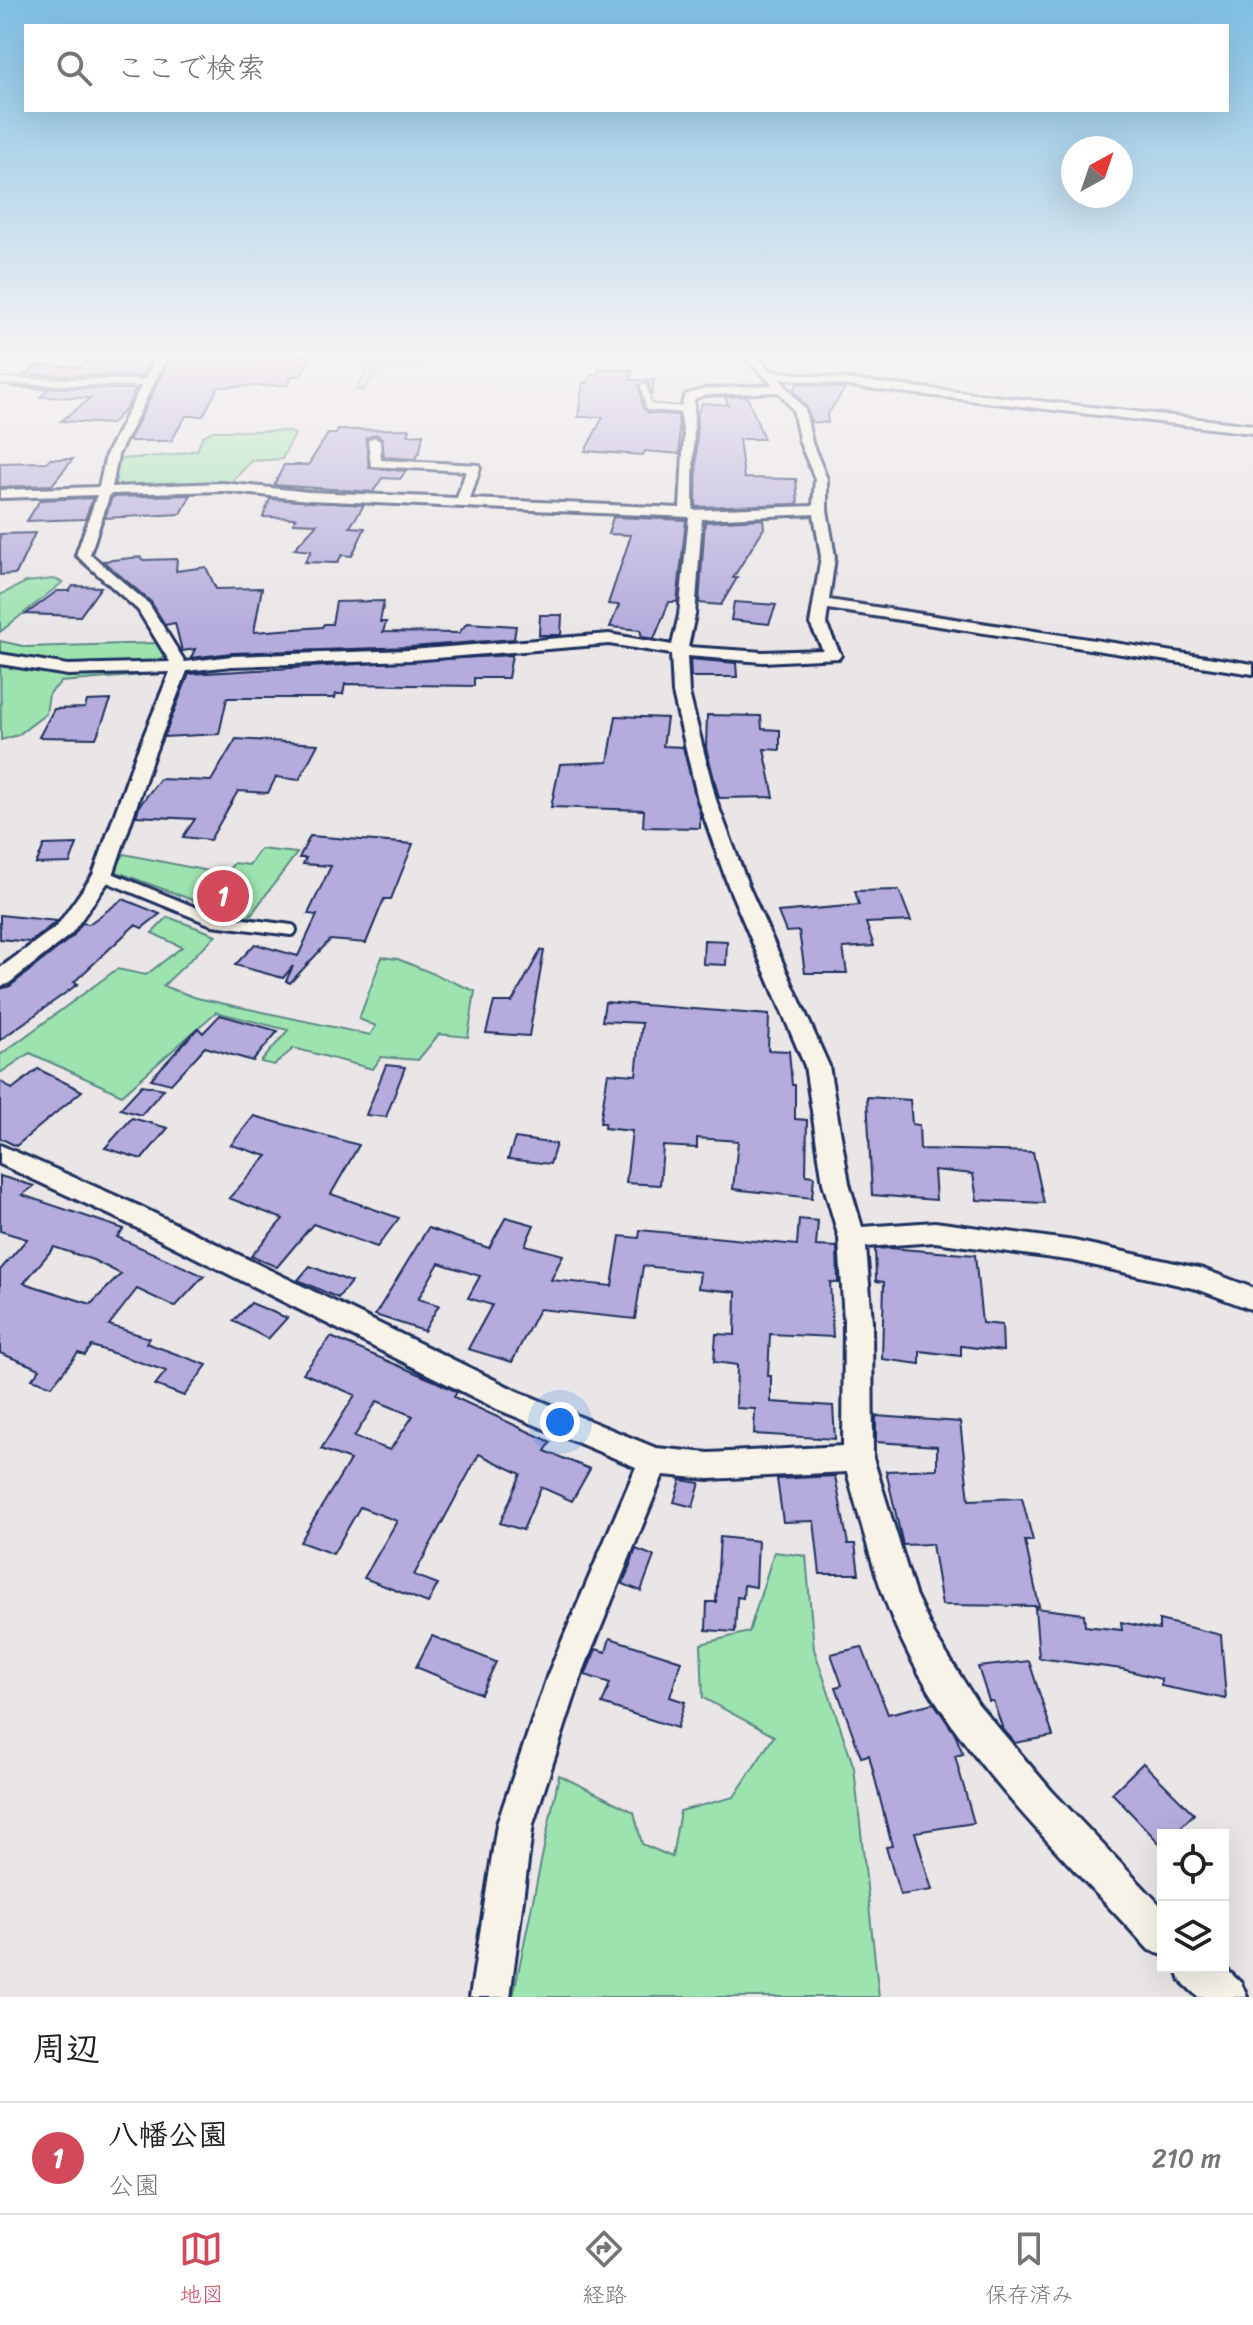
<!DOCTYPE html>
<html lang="ja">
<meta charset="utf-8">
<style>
:root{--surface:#fff;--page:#f2f2f2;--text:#222;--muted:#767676;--line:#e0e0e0;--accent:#d1495b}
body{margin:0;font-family:Sriracha,"Klee One",sans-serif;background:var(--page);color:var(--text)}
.controls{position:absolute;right:24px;bottom:24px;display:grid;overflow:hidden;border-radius:0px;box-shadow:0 8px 32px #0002}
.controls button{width:72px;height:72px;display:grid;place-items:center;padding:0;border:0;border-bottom:2px solid var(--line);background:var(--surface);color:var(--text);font:40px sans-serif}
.compass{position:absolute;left:1061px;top:136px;width:72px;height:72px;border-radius:50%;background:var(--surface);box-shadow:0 8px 32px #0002;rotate:40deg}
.you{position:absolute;left:560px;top:1422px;width:28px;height:28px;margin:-20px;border:6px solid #fff;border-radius:50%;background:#1a73e8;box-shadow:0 0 0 12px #1a73e833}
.badge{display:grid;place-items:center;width:52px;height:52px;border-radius:50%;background:var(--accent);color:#fff;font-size:26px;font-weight:700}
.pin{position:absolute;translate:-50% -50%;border:4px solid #fff;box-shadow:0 2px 8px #0006}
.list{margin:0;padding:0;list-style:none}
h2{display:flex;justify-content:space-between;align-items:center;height:104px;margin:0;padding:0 32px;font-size:34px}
h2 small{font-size:26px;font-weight:400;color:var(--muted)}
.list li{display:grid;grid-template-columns:52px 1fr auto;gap:24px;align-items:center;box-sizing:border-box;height:112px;padding:0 32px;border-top:2px solid var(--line)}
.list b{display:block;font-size:30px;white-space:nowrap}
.list p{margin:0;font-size:26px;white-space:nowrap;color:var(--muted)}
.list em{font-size:26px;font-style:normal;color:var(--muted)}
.icon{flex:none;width:44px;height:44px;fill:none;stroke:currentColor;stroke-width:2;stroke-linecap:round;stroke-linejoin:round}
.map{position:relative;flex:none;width:1253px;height:1997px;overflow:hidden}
.search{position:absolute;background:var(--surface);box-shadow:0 8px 32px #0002;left:24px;right:24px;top:24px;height:88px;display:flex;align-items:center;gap:20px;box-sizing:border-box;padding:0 28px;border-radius:0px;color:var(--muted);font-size:30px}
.sheet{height:216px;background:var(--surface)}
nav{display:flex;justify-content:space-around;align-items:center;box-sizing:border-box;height:112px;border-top:2px solid var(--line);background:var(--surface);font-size:22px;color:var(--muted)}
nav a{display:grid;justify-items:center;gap:4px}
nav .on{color:var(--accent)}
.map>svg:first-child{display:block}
</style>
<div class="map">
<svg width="1253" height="1997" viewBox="0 0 1253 1997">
<rect width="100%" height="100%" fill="#eae5e6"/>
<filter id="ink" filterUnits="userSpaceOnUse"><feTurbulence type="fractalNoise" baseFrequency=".0125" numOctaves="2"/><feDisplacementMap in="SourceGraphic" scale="16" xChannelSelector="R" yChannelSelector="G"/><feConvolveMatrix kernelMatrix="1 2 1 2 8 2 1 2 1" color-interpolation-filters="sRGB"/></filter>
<g filter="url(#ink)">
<g fill="#9de3b0" stroke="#5c8987" stroke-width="2">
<path d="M 405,353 L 434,353 C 428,372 399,365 382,366 L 362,391 L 355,390 L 375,358 L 404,357 Z"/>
<path d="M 213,431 L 285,431 L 295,434 L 282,459 L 251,461 L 231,483 L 114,486 L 116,463 L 122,459 L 171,455 L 197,450 L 203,436 Z"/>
<path d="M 53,579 L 63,582 L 0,632 L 0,595 L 26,582 Z"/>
<path d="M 0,641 L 27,647 L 157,643 L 164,655 L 155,674 L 61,682 L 49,694 L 46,714 L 18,735 L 1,740 Z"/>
<path d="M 260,849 L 297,853 L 247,920 L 114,871 L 124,854 L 213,872 L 217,867 L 229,869 L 234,863 L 249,865 Z"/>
<path d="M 168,917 L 216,935 L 163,986 L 197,998 L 370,1035 L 376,1026 L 359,1019 L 382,957 L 398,959 L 475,991 L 468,1037 L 439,1034 L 418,1060 L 381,1057 L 373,1069 L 294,1048 L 274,1065 L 261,1062 L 288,1030 L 216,1012 L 122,1095 L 30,1053 L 0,1073 L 0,1055 L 117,969 L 146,975 L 182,947 L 152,933 Z"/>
<path d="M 774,1552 L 806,1556 L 814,1649 L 854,1768 L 879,1997 L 513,1997 L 559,1775 L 634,1812 L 642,1844 L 672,1857 L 680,1811 L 734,1797 L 774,1736 L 703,1698 L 701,1644 L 749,1632 Z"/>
</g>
<g fill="#b5abdc" stroke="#1b2f5e" stroke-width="2" fill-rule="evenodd">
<path d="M 240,353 L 310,356 L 301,376 L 292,376 L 288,385 L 218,387 L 203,416 L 186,416 L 171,441 L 129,441 L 170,357 L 184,357 L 182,363 L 237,362 Z"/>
<path d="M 123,357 L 153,357 L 142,377 L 25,375 L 37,365 L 80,367 L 88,358 Z"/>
<path d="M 600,369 L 633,370 L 630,380 L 654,380 L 652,395 L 648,382 L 639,385 L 643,408 L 649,413 L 678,415 L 680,454 L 645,451 L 643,455 L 585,451 L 603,417 L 578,417 L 583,382 L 588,383 L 591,375 L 597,375 Z"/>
<path d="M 798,383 L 845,389 L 827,415 L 828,423 L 811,422 L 807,408 L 793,390 Z"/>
<path d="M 10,387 L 136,389 L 126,409 L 111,424 L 61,421 L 91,398 L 40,397 L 49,389 Z"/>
<path d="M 747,396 L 764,439 L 739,439 L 744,478 L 796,479 L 798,504 L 696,507 L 697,414 L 702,403 L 728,405 L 725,397 Z"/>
<path d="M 410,429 L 408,435 L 423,434 L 420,451 L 415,459 L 384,457 L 382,438 L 376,434 L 366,438 L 369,468 L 406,471 L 400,479 L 382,478 L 373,492 L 274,485 L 284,465 L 308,465 L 328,434 L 336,434 L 338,430 Z"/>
<path d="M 50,459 L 73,459 L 52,485 L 0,487 L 0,463 L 46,462 Z"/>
<path d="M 191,495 L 181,514 L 105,518 L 112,497 Z"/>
<path d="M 93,498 L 85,519 L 27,521 L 40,500 Z"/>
<path d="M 270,499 L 364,505 L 350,527 L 365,528 L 352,556 L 342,555 L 337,563 L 305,562 L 311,551 L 294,549 L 317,524 L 293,523 L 296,518 L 263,517 Z"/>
<path d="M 613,517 L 686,520 L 677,602 L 669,602 L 654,639 L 642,637 L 640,630 L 610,627 L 619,605 L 608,604 L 631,535 L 608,534 Z"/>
<path d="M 763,519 L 764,528 L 733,578 L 737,578 L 721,605 L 699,603 L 705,522 Z"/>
<path d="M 35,533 L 16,574 L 0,575 L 0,534 Z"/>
<path d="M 140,557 L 143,560 L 177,559 L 176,571 L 206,567 L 216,589 L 262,588 L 254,632 L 322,627 L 324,624 L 332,624 L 336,602 L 384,601 L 380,622 L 386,622 L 383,632 L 459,633 L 467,623 L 516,626 L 514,639 L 411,647 L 232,653 L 191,658 L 195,649 L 182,651 L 175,623 L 165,625 L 151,602 L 103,561 Z"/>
<path d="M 73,586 L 101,587 L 80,616 L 26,614 L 57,591 L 69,591 Z"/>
<path d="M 734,602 L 776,605 L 769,624 L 731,620 Z"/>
<path d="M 540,615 L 562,615 L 561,635 L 539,635 Z"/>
<path d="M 512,655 L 508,678 L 474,678 L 474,686 L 345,684 L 343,694 L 336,694 L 335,698 L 227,698 L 219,734 L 164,737 L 189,674 Z"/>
<path d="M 690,659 L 736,663 L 737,677 L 691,677 Z"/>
<path d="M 111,700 L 96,738 L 39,737 L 54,709 L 85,708 L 87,701 Z"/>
<path d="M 707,715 L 761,716 L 762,729 L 780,730 L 780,750 L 764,749 L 774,797 L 719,798 L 706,748 Z"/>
<path d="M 616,716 L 667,718 L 663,746 L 683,747 L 700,814 L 700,828 L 643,827 L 644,810 L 551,807 L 560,764 L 608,762 Z"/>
<path d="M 236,739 L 318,744 L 299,780 L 276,777 L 268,793 L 238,791 L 210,840 L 183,837 L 195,819 L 136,816 L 140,805 L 160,779 L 211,781 Z"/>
<path d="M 310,836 L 413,844 L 391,899 L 384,899 L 366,943 L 330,940 L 290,983 L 286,981 L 293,966 L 283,978 L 235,965 L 255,944 L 298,956 L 317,915 L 308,914 L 331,866 L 303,864 L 306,858 L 299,858 Z"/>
<path d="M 77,844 L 70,863 L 36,864 L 44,845 Z"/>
<path d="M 899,890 L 911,921 L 866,923 L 874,946 L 843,948 L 847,973 L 805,973 L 799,931 L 786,932 L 778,912 L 859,905 L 855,891 Z"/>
<path d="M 123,899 L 160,914 L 142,928 L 135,925 L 74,982 L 78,984 L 0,1040 L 0,989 L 10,986 L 73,936 L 82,923 L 89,924 Z"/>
<path d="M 0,915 L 57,921 L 30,942 L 0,939 Z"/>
<path d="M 704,940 L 727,941 L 726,965 L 703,964 Z"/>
<path d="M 541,950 L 544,951 L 529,1036 L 486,1033 L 494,1002 L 512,1002 Z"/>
<path d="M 605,1002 L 769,1015 L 768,1050 L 789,1051 L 792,1085 L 795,1085 L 795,1119 L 807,1120 L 806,1175 L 814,1176 L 812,1198 L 733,1189 L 738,1141 L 697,1138 L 697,1148 L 663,1146 L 660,1185 L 626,1183 L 632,1131 L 604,1128 L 605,1123 L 600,1123 L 608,1073 L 636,1075 L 642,1023 L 602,1021 Z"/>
<path d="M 220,1015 L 278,1031 L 253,1061 L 205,1047 L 171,1084 L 151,1079 L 198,1028 L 203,1033 Z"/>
<path d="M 386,1065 L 405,1067 L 386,1117 L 366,1115 Z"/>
<path d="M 38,1069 L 82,1091 L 16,1146 L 0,1138 L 0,1081 L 12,1089 Z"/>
<path d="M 142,1085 L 164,1089 L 141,1115 L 120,1109 Z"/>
<path d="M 867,1097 L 910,1100 L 912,1124 L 919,1125 L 920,1149 L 1033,1152 L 1044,1203 L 977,1200 L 973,1174 L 934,1170 L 936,1200 L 872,1195 Z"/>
<path d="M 254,1116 L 359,1145 L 331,1194 L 399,1218 L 377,1247 L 313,1224 L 277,1267 L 251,1256 L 283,1219 L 229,1198 L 267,1156 L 231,1145 Z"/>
<path d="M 132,1118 L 168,1128 L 142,1159 L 105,1148 Z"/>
<path d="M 515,1138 L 556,1144 L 550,1164 L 508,1159 Z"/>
<path d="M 0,1176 L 34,1186 L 22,1195 L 124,1229 L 117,1237 L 204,1276 L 175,1307 L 137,1289 L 109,1325 L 149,1338 L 146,1343 L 207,1365 L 184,1396 L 155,1385 L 166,1371 L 92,1346 L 85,1355 L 78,1353 L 52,1386 L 32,1379 L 40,1369 L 0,1353 L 0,1270 L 27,1239 L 0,1231 ZM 54,1247 L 93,1260 L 121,1274 L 91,1304 L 24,1283 Z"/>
<path d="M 506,1217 L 534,1225 L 525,1245 L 563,1255 L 551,1280 L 612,1286 L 620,1236 L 639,1238 L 640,1230 L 797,1245 L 799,1219 L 818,1221 L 816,1246 L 837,1247 L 838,1283 L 830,1282 L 833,1337 L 770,1334 L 768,1376 L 771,1376 L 771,1402 L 833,1406 L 835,1439 L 754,1434 L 755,1409 L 736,1408 L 737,1365 L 714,1362 L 716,1334 L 735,1335 L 736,1292 L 698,1288 L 700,1272 L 643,1266 L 635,1319 L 539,1309 L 512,1362 L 468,1349 L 492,1305 L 468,1298 L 480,1276 L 439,1263 L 418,1299 L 439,1305 L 424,1331 L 375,1315 L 428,1228 L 489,1248 Z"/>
<path d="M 889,1248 L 975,1255 L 982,1323 L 1002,1325 L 1003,1351 L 961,1346 L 961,1356 L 920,1351 L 920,1364 L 882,1359 L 884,1282 L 876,1281 L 875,1249 Z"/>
<path d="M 310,1266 L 351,1282 L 338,1298 L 298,1280 Z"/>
<path d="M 251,1303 L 287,1318 L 268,1339 L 233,1321 Z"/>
<path d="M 331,1337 L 437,1382 L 457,1392 L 454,1397 L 551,1442 L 545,1451 L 590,1469 L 572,1501 L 541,1487 L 523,1530 L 500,1523 L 521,1474 L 479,1454 L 414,1575 L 438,1584 L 428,1603 L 364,1578 L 397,1521 L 360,1507 L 333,1554 L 300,1542 L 350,1460 L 321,1449 L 355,1395 L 303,1373 ZM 377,1401 L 413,1416 L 390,1450 L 354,1437 Z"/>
<path d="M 876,1416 L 960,1422 L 969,1500 L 1022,1498 L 1033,1541 L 1025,1541 L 1039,1606 L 942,1605 L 932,1544 L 903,1545 L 886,1471 L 937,1469 L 937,1446 L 876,1442 Z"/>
<path d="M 835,1476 L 848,1544 L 855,1544 L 859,1574 L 820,1574 L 814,1521 L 783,1522 L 777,1479 Z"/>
<path d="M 681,1480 L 700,1483 L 693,1507 L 674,1502 Z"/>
<path d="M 720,1537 L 758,1541 L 756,1587 L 744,1585 L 743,1598 L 737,1597 L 735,1632 L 706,1630 L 707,1602 L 716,1602 Z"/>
<path d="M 636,1549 L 654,1556 L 641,1591 L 623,1584 Z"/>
<path d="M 1035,1608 L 1084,1614 L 1085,1626 L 1122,1630 L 1121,1622 L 1159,1630 L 1159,1620 L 1221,1635 L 1226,1699 L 1161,1686 L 1161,1679 L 1122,1669 L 1039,1658 Z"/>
<path d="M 432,1636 L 496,1662 L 481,1694 L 416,1667 Z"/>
<path d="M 610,1638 L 681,1661 L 670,1697 L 685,1702 L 677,1728 L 602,1704 L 610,1683 L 585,1675 L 596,1649 L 606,1652 Z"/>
<path d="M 862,1647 L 888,1714 L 934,1703 L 955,1734 L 963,1754 L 955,1756 L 974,1823 L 915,1832 L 932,1890 L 900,1895 L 886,1847 L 892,1846 L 869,1755 L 861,1757 L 836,1687 L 842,1685 L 831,1654 Z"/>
<path d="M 1029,1661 L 1053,1736 L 1015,1743 L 1003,1729 L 993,1701 L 989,1701 L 978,1667 Z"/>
<path d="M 1143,1763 L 1194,1814 L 1173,1835 L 1163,1835 L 1162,1846 L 1112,1793 Z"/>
</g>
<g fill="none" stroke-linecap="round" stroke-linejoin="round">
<defs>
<g id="service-far1">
<path d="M 0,381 L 147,383"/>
<path d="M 644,387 L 649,407 L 686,410"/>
</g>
<path id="service" d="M 103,875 L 213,920 L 291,930"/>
<g id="minor">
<path d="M 158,353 L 169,353 L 118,455 L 112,487 L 223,483 L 309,492 L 457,498 L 466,471 L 371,466 L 368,441 L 374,437 L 380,441 L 381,460 L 479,465 L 480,468 L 470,499 L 680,508 L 684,436 L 680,410 L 685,395 L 704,389 L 773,385 L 741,353 L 753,353 L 771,371 L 1253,425 L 1253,433 L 779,378 L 805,410 L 812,443 L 827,479 L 827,510 L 835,557 L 829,600 L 1253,664 L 1253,674 L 828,609 L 826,624 L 841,655 L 839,658 L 763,662 L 687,656 L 689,693 L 716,800 L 748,885 L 829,1066 L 849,1183 L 862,1227 L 935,1222 L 1074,1241 L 1203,1269 L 1253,1288 L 1253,1310 L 1197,1289 L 1074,1261 L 935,1242 L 866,1247 L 872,1321 L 873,1458 L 915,1594 L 934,1634 L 978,1704 L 1051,1790 L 1163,1908 L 1163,1955 L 1149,1950 C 1065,1858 969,1768 910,1657 C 880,1599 864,1534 847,1472 L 709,1479 L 663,1475 L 582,1674 L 533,1824 L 510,1997 L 470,1997 L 497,1824 L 548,1674 L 636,1467 L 497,1409 L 121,1220 L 0,1164 L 0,1145 L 139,1206 L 517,1391 L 656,1448 L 709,1453 L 843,1446 L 844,1321 L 839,1238 L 823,1183 L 805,1066 L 728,885 L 698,800 L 673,693 L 671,654 L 609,644 L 411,660 L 232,666 L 187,671 L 153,757 L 113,875 L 71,934 L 8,984 L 0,986 L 0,968 L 57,926 L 93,875 L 135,757 L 170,672 L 68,675 L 0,664 L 0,654 L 68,665 L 170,662 L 138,610 L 76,555 L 97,495 L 0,498 L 0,490 L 99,487 L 106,455 ZM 779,392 L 793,410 L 800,443 L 815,479 L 813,506 L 693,510 L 694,399 L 705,395 ZM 223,491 L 309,500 L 689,517 L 679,615 L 672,645 L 609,634 L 411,650 L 232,656 L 185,662 L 149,604 L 90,554 L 110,494 ZM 814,514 L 821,557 L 810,624 L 823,650 L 763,652 L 688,647 L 695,615 L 702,519 Z"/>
<path d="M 1223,1966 L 1241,1983 L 1247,1997 L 1198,1997 L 1181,1981 L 1176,1967 Z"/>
</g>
</defs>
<use href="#service-far1" stroke="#1b2f5e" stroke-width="9"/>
<use href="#service" stroke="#1b2f5e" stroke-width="16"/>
<use href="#minor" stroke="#1b2f5e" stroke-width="6"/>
<use href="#service-far1" stroke="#f7f3e8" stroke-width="6"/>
<use href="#service" stroke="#f7f3e8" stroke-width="10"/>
<use href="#minor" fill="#f7f3e8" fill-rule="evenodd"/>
</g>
</g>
<linearGradient id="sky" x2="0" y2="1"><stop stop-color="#7ebfe3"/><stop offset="0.56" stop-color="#f6f3f4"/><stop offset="1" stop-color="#f6f3f4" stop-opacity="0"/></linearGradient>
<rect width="1253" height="633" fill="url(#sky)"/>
</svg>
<div class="controls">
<button><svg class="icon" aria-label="locate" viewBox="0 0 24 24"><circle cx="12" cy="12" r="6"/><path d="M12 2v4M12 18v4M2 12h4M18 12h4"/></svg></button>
<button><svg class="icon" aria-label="layers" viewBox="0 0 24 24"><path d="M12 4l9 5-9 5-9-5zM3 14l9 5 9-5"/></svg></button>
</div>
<svg class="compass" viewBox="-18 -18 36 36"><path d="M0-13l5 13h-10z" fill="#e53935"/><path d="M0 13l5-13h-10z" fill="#767676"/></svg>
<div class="you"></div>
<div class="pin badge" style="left:223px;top:896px">1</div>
<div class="search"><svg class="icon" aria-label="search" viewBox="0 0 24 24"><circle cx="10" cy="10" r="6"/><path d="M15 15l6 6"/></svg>ここで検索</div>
</div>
<section class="sheet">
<h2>周辺<small></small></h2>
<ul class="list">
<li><span class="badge">1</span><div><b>八幡公園</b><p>公園</p></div><em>210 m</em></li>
</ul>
</section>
<nav>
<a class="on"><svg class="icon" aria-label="map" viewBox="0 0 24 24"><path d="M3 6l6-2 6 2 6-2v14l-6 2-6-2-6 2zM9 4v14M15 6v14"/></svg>地図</a>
<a><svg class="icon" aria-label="directions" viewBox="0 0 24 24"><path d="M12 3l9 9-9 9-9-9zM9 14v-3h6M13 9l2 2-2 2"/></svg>経路</a>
<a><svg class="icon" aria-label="saved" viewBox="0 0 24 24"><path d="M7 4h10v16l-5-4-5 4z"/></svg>保存済み</a>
</nav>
